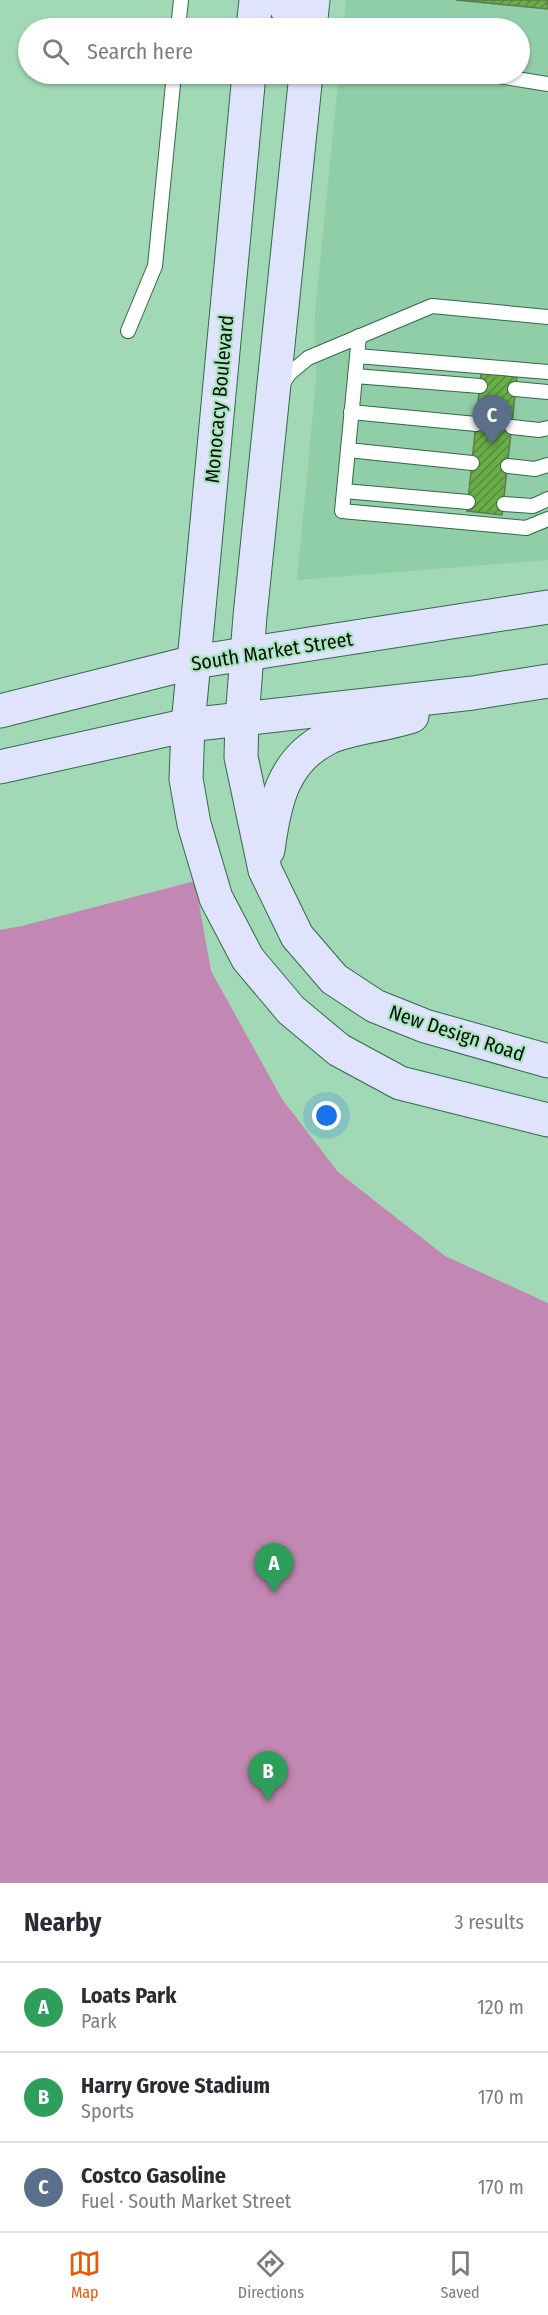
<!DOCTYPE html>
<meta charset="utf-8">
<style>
:root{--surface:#fff;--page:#f2f2f3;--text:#2b2b33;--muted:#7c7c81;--line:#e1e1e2;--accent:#ea580c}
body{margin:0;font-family:"Fira Sans Condensed",sans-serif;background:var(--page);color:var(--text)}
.you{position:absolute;left:327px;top:1116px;width:21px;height:21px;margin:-15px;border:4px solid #fff;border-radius:50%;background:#1a73e8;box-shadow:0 0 0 9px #1a73e833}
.badge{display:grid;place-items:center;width:39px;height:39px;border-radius:50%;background:var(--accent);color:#fff;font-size:20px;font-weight:700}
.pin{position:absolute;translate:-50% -50px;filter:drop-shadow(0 2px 3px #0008)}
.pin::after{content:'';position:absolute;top:32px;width:21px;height:18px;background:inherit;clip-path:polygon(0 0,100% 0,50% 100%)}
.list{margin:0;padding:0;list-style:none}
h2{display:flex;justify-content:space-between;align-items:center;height:78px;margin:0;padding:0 24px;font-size:26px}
h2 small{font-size:20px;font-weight:400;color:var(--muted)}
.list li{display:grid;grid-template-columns:39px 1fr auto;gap:18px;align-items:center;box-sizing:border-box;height:90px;padding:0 24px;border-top:2px solid var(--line)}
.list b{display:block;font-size:22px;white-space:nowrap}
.list p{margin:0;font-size:20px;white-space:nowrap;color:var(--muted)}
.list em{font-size:20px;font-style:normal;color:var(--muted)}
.icon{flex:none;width:33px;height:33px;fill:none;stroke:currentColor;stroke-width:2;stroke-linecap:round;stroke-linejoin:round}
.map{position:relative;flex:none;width:548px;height:1883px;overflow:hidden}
.search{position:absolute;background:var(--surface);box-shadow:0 2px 4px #0004;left:18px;right:18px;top:18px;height:66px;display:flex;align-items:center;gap:15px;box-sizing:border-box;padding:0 21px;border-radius:33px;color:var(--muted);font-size:22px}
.sheet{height:348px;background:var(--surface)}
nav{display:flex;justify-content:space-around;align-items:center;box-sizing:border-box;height:84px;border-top:2px solid var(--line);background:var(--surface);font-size:16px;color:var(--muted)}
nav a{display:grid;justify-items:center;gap:3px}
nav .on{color:var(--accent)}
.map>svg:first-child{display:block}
</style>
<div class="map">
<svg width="548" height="1883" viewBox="0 0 548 1883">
<defs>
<pattern id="building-hatch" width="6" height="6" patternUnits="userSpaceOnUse" patternTransform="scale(1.5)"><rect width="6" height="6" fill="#6aae48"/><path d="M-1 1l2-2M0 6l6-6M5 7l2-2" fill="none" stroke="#558c3a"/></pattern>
</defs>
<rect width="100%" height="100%" fill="#a1d8b5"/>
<path fill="#8fcea7" d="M 346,0 L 548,0 L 548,560 L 297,580 L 316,381 L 315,314 L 339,74 L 520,74 L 520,28 L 343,28 Z"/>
<path fill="#c287b2" d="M 195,881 L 211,971 L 282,1099 L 338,1172 L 445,1256 L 548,1303 L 548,1883 L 0,1883 L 0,930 L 22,926 Z"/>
<g fill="url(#building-hatch)" stroke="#5d7c50" stroke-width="1.5">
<path d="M 456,0 L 548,0 L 548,9 Z"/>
<path d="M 481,373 L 517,377 L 502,515 L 467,511 Z"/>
</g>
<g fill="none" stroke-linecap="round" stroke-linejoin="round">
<defs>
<g id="lane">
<path d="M 178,28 L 181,0"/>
<path d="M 486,74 L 548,84"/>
<path d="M 128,331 L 155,266 L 174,74"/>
<path d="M 359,336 L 342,511 L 526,528 L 548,519"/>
<path d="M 357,356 L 548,372"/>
<path d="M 355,376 L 480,386"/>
<path d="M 281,386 L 289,374 L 308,358 L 432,306 L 548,317"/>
<path d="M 515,389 L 548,392"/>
<path d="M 351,412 L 476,424"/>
<path d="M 512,427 L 539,430 L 548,428"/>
<path d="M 348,450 L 472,463"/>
<path d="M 508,466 L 535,469 L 548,465"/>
<path d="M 344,491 L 468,502"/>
<path d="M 504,504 L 533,506 L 548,499"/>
</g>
<g id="secondary">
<path d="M 282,0 L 293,20 L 302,28"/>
<path d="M 253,28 L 256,0"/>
<path d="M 310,28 L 313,0"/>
<path d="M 249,74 L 188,725 L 186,779 L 194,824 L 216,898 L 248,959 L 291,1010 L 339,1050 L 400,1083 L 548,1120"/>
<path d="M 306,74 L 250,616 L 242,719 L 241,757 L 265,870 L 297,936 L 334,979 L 375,1006 L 425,1026 L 548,1061"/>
<path d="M 0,711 L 194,662 L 548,607"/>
<path d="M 0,767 L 188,725 L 473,693 L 548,681"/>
<path d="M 268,850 C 274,805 282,760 328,738 C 348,728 387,725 412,716"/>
</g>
</defs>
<use href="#lane" stroke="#34684a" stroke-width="16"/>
<use href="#secondary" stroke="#34684a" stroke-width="35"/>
<use href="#lane" stroke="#fff" stroke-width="14"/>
<use href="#secondary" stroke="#e0e3fc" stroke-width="33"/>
</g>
<g text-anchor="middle" stroke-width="4.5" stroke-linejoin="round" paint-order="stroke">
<g font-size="20" fill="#001006" stroke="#ade5c2">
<text transform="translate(219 399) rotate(-85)" y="7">Monocacy Boulevard</text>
<text transform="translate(272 651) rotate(-9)" y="7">South Market Street</text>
<text transform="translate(457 1033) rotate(18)" y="7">New Design Road</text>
</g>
</g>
</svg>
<div class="you"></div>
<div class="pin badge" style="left:274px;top:1593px;background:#2e9e5b">A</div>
<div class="pin badge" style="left:268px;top:1801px;background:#2e9e5b">B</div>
<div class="pin badge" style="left:492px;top:445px;background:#5c6f8a">C</div>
<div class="search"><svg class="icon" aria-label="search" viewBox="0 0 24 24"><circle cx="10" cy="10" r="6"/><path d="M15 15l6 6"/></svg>Search here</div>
</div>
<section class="sheet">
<h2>Nearby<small>3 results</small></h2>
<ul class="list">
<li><span class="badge" style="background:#2e9e5b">A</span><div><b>Loats Park</b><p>Park</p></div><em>120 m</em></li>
<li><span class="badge" style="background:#2e9e5b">B</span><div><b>Harry Grove Stadium</b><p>Sports</p></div><em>170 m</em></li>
<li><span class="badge" style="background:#5c6f8a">C</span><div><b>Costco Gasoline</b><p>Fuel · South Market Street</p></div><em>170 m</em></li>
</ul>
</section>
<nav>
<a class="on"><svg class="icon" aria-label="map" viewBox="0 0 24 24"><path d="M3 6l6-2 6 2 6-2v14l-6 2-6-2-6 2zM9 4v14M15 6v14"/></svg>Map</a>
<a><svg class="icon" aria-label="directions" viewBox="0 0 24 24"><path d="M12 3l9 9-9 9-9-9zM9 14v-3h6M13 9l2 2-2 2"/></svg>Directions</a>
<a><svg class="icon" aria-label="saved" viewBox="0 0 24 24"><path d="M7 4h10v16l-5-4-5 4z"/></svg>Saved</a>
</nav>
